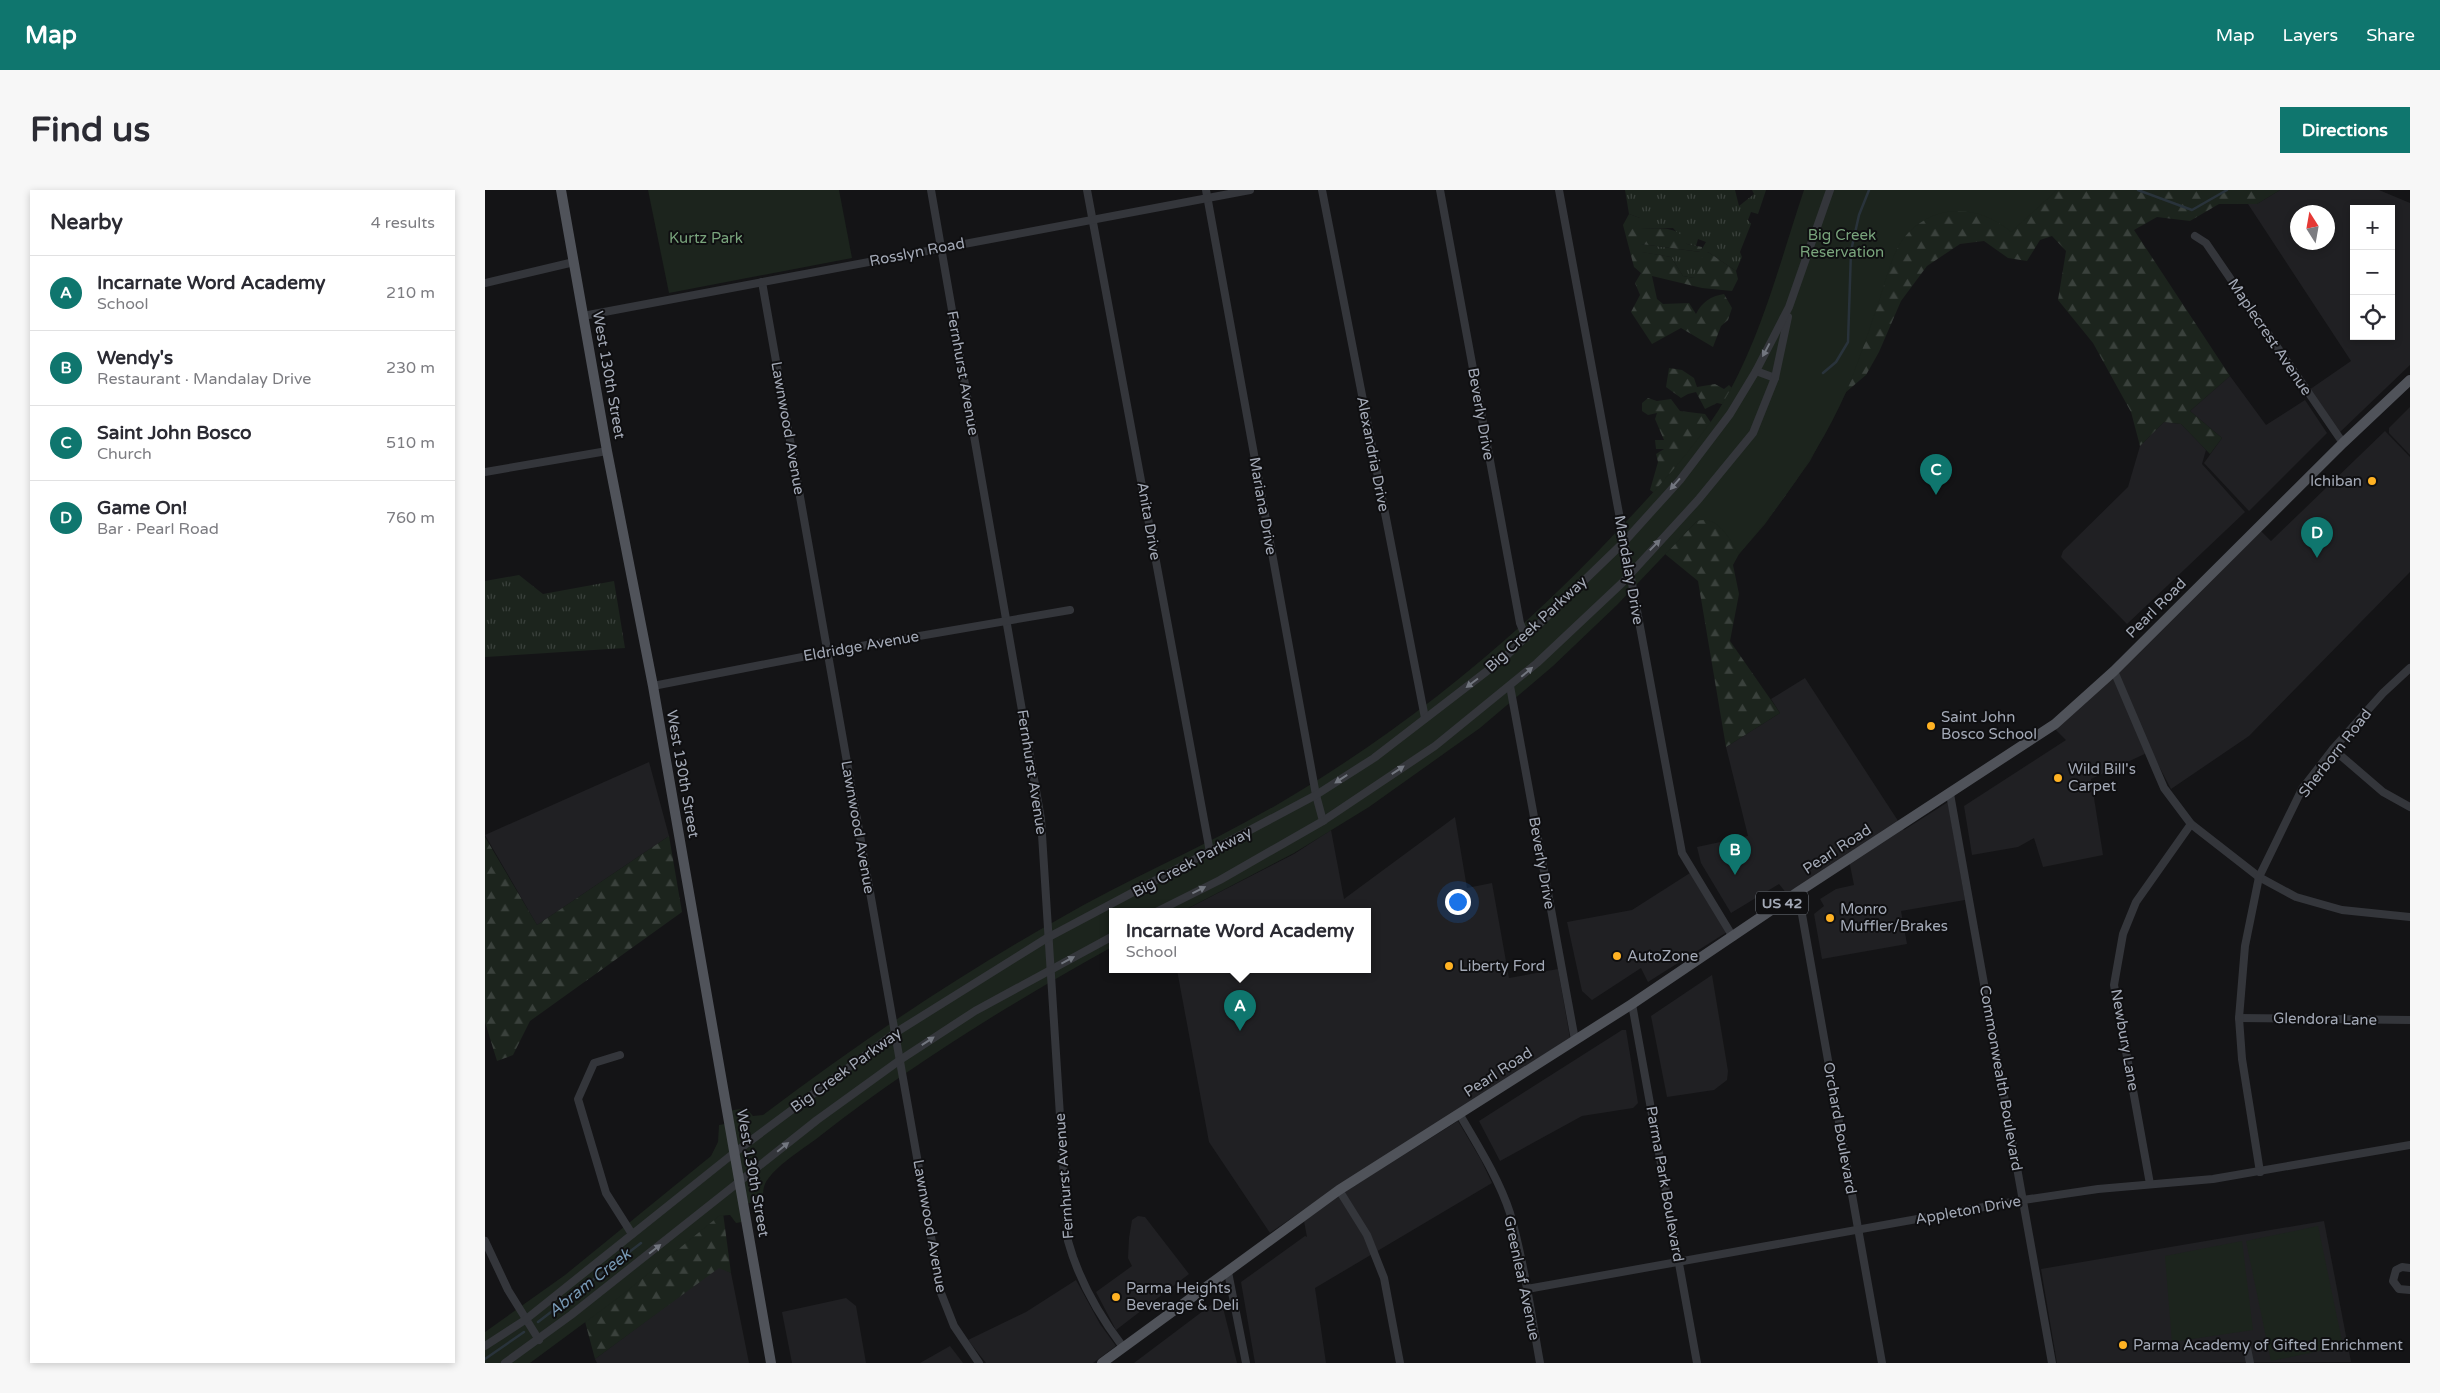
<!DOCTYPE html>
<meta charset="utf-8">
<style>
:root{--surface:#fff;--page:#f7f7f7;--text:#2b2b33;--muted:#7c7c81;--line:#e1e1e2;--accent:#0f766e}
body{margin:0;font-family:"Varela Round",sans-serif;background:var(--page);color:var(--text)}
.controls{position:absolute;right:15px;top:15px;display:grid;overflow:hidden;border-radius:0px;box-shadow:0 2px 8px #0003}
.controls button{width:45px;height:45px;display:grid;place-items:center;padding:0;border:0;border-bottom:1px solid var(--line);background:var(--surface);color:var(--text);font:25px sans-serif}
.compass{position:absolute;left:1805px;top:15px;width:45px;height:45px;border-radius:50%;background:var(--surface);box-shadow:0 2px 8px #0003;rotate:349deg}
.you{position:absolute;left:972px;top:711px;width:18px;height:18px;margin:-12px;border:4px solid #fff;border-radius:50%;background:#1a73e8;box-shadow:0 0 0 8px #1a73e833}
.badge{display:grid;place-items:center;width:32px;height:32px;border-radius:50%;background:var(--accent);color:#fff;font-size:16px;font-weight:700}
.pin{position:absolute;translate:-50% -41px;filter:drop-shadow(0 1px 2px #0008)}
.pin::after{content:'';position:absolute;top:26px;width:18px;height:15px;background:inherit;clip-path:polygon(0 0,100% 0,50% 100%)}
.popup{position:absolute;left:624px;top:718px;width:262px;height:65px;box-sizing:border-box;display:grid;place-content:center;border-radius:0px;background:var(--surface);filter:drop-shadow(0 1px 4px #0005);font-size:16px;white-space:nowrap;color:var(--muted)}
.popup b{font-size:19px;color:var(--text)}
.popup::after{content:'';position:absolute;left:50%;top:100%;margin-left:-10px;border:10px solid transparent;border-top-color:var(--surface)}
.list{margin:0;padding:0;list-style:none}
h2{display:flex;justify-content:space-between;align-items:center;height:65px;margin:0;padding:0 20px;font-size:21px}
h2 small{font-size:16px;font-weight:400;color:var(--muted)}
.list li{display:grid;grid-template-columns:32px 1fr auto;gap:15px;align-items:center;box-sizing:border-box;height:75px;padding:0 20px;border-top:1px solid var(--line)}
.list b{display:block;font-size:19px;white-space:nowrap}
.list p{margin:0;font-size:16px;white-space:nowrap;color:var(--muted)}
.list em{font-size:16px;font-style:normal;color:var(--muted)}
.icon{flex:none;width:28px;height:28px;fill:none;stroke:currentColor;stroke-width:2;stroke-linecap:round;stroke-linejoin:round}
.map{position:relative;flex:none;width:1925px;height:1173px;overflow:hidden;border-radius:0px}
header{display:flex;align-items:center;gap:30px;box-sizing:border-box;height:70px;padding:0 25px;background:var(--accent);color:#fff}
header strong{font-size:24px}
nav{display:flex;gap:28px;margin-inline-start:auto;font-size:18px}
.intro{display:flex;align-items:center;justify-content:space-between;box-sizing:border-box;height:120px;padding:0 30px}
h1{margin:0;font-size:35px}
.button{padding:12px 22px;border-radius:0px;background:var(--accent);color:#fff;font-size:18px;font-weight:700}
main{display:flex;gap:30px;padding:0 30px}
aside{flex:1;background:var(--surface);border-radius:0px;box-shadow:0 2px 8px #0003}
.map>svg:first-child{display:block}
</style>
<header>
<strong>Map</strong>
<nav><a>Map</a><a>Layers</a><a>Share</a></nav>
</header>
<div class="intro"><h1>Find us</h1><a class="button">Directions</a></div>
<main>
<aside>
<h2>Nearby<small>4 results</small></h2>
<ul class="list">
<li><span class="badge">A</span><div><b>Incarnate Word Academy</b><p>School</p></div><em>210 m</em></li>
<li><span class="badge">B</span><div><b>Wendy's</b><p>Restaurant · Mandalay Drive</p></div><em>230 m</em></li>
<li><span class="badge">C</span><div><b>Saint John Bosco</b><p>Church</p></div><em>510 m</em></li>
<li><span class="badge">D</span><div><b>Game On!</b><p>Bar · Pearl Road</p></div><em>760 m</em></li>
</ul>
</aside>
<div class="map">
<svg width="1925" height="1173" viewBox="0 0 1925 1173">
<defs>
<pattern id="grass-tufts" width="24" height="20" patternUnits="userSpaceOnUse" patternTransform="scale(1.25)"><rect width="24" height="20" fill="#1c241d"/><path d="M3 7l-1-3M5 7V3M7 7l1-3M15 17l-1-3M17 17v-4M19 17l1-3" fill="none" stroke="#3a413c"/></pattern>
<pattern id="forest-firs" width="22" height="20" patternUnits="userSpaceOnUse" patternTransform="scale(1.25)"><rect width="22" height="20" fill="#1c241d"/><path d="M5 1l3.5 6h-7zM16 11l3.5 6h-7z" fill="#3a413c"/></pattern>
</defs>
<rect width="100%" height="100%" fill="#141416"/>
<g fill="#202023" fill-rule="evenodd">
<path d="M 1795,0 L 1894,0 L 1925,13 L 1925,175 L 1854,243 L 1824,200 L 1866,171 L 1763,14 L 1772,14 ZM 1869,19 L 1906,19 L 1906,146 L 1869,146 ZM 1812,22 L 1842,22 L 1842,52 L 1812,52 Z"/>
<path d="M 1745,186 L 1781,235 L 1820,210 L 1842,243 L 1764,321 L 1719,273 L 1737,248 L 1705,221 Z"/>
<path d="M 1925,217 L 1925,265 L 1904,243 L 1904,238 Z"/>
<path d="M 1679,232 L 1696,234 L 1721,260 L 1717,274 L 1760,322 L 1642,434 L 1576,367 L 1578,361 L 1643,297 L 1655,256 Z"/>
<path d="M 1900,241 L 1925,267 L 1925,382 L 1764,546 L 1686,599 L 1666,561 L 1606,589 L 1618,665 L 1558,677 L 1549,648 L 1533,657 L 1487,665 L 1479,616 L 1581,550 L 1569,538 L 1775,340 L 1786,351 Z"/>
<path d="M 1320,488 L 1419,640 L 1463,612 L 1480,710 L 1416,721 L 1422,754 L 1337,769 L 1329,724 L 1339,716 L 1335,709 L 1351,699 L 1369,695 L 1363,665 L 1302,704 L 1294,694 L 1246,723 L 1216,673 L 1212,657 L 1263,646 L 1241,557 L 1295,523 L 1286,509 Z"/>
<path d="M 164,572 L 184,646 L 52,735 L 0,645 Z"/>
<path d="M 970,627 L 982,698 L 1007,693 L 1024,788 L 1073,779 L 1085,848 L 853,996 L 785,1043 L 724,952 L 692,780 L 882,780 L 882,722 L 696,722 L 809,664 L 846,640 L 859,709 Z"/>
<path d="M 1205,683 L 1242,742 L 1163,792 L 1156,778 L 1107,810 L 1097,801 L 1082,732 L 1147,720 Z"/>
<path d="M 1227,785 L 1243,881 L 1242,890 L 1229,900 L 1182,907 L 1166,826 Z"/>
<path d="M 1137,840 L 1141,840 L 1153,913 L 1148,918 L 1097,926 L 1015,971 L 994,931 Z"/>
<path d="M 973,931 L 996,970 L 1007,993 L 830,1098 L 841,1173 L 770,1173 L 756,1092 L 820,1046 L 822,1047 L 819,1031 L 864,999 Z"/>
<path d="M 653,1026 L 660,1027 L 704,1084 L 631,1140 L 611,1102 L 647,1076 L 643,1068 L 644,1048 L 647,1030 Z"/>
<path d="M 1839,1031 L 1866,1172 L 1572,1173 L 1556,1079 Z"/>
<path d="M 234,1077 L 246,1083 L 264,1173 L 112,1173 L 110,1169 Z"/>
<path d="M 591,1090 L 615,1134 L 631,1156 L 608,1173 L 501,1173 L 483,1150 L 541,1122 Z"/>
<path d="M 361,1108 L 371,1116 L 381,1173 L 307,1173 L 297,1122 Z"/>
<path d="M 730,1112 L 737,1114 L 752,1173 L 649,1173 Z"/>
<path d="M 465,1156 L 478,1173 L 435,1173 Z"/>
</g>
<g fill="url(#grass-tufts)">
<path d="M 1140,0 L 1250,0 L 1254,16 L 1269,4 L 1267,0 L 1281,0 L 1273,24 L 1266,22 L 1263,30 L 1266,34 L 1255,62 L 1257,67 L 1251,81 L 1223,62 L 1209,88 L 1198,86 L 1186,67 L 1156,62 L 1156,54 L 1215,62 L 1221,52 L 1213,49 L 1211,56 L 1202,54 L 1188,38 L 1155,39 L 1155,28 L 1144,24 Z"/>
<path d="M 34,385 L 58,404 L 129,391 L 140,458 L 0,467 L 0,391 Z"/>
</g>
<g fill="url(#forest-firs)">
<path d="M 1352,0 L 1795,0 L 1772,14 L 1734,14 L 1705,31 L 1672,27 L 1649,40 L 1745,186 L 1705,221 L 1737,248 L 1725,264 L 1696,234 L 1679,232 L 1655,256 L 1646,222 L 1608,153 L 1573,110 L 1581,61 L 1567,46 L 1555,50 L 1542,71 L 1523,68 L 1499,51 L 1475,54 L 1442,76 L 1416,111 L 1394,162 L 1381,185 L 1361,202 L 1325,271 L 1280,334 L 1254,364 L 1248,375 L 1254,404 L 1245,451 L 1295,523 L 1241,557 L 1213,391 L 1180,364 L 1212,331 Z"/>
<path d="M 1144,24 L 1155,28 L 1155,39 C 1174,39 1194,34 1202,54 L 1217,57 L 1216,62 L 1156,54 L 1157,62 L 1186,67 L 1198,86 L 1209,88 L 1212,72 L 1223,62 L 1251,81 L 1253,89 L 1247,101 L 1217,98 L 1167,86 L 1172,109 L 1178,114 L 1204,113 L 1211,124 C 1217,112 1226,106 1239,104 L 1247,118 L 1243,130 L 1236,136 L 1228,157 L 1196,138 L 1167,154 L 1146,122 L 1155,105 L 1150,93 L 1156,83 L 1149,77 L 1138,35 Z"/>
<path d="M 1184,178 L 1197,180 L 1209,188 L 1212,197 L 1230,194 L 1239,199 L 1244,195 L 1254,205 L 1246,216 L 1232,213 L 1220,219 L 1211,202 L 1203,204 L 1196,208 L 1181,197 Z"/>
<path d="M 1163,208 L 1172,211 L 1186,209 L 1195,221 L 1220,224 L 1227,234 L 1174,306 L 1165,300 L 1173,272 L 1171,264 L 1179,259 L 1171,259 L 1170,250 L 1179,250 L 1170,229 L 1172,223 L 1163,225 L 1157,221 L 1157,213 Z"/>
<path d="M 184,646 L 197,722 L 45,831 L 28,865 L 12,871 L 0,832 L 0,647 L 52,735 Z"/>
<path d="M 237,1015 L 246,1083 L 234,1078 L 110,1169 L 98,1124 Z"/>
</g>
<g fill="#1c241d">
<path d="M 163,0 L 354,0 L 367,68 L 184,103 Z"/>
<path d="M 1319,0 L 1572,0 L 1526,42 C 1496,16 1454,12 1424,42 C 1407,59 1402,88 1394,111 C 1384,141 1374,170 1362,200 C 1336,260 1297,314 1254,364 C 1244,348 1233,325 1212,331 L 1132,415 L 1068,476 L 995,538 L 884,617 L 809,663 L 696,722 L 628,722 L 627,757 C 526,813 427,874 335,946 C 321,957 293,974 283,989 C 278,995 278,1002 278,1010 L 260,1014 L 263,1031 L 251,1033 L 245,1025 L 234,1026 L 137,1105 L 45,1173 L 0,1173 L 0,1142 L 80,1085 L 226,966 L 233,952 L 234,935 L 245,933 L 243,921 L 261,918 L 268,926 L 278,925 C 372,854 469,788 572,730 C 645,688 723,655 795,613 C 922,538 1036,445 1136,337 C 1170,301 1205,263 1233,221 C 1275,154 1294,74 1319,0 Z"/>
<path d="M 1833,1036 L 1858,1156 L 1786,1171 L 1761,1051 Z"/>
<path d="M 1757,1051 L 1768,1140 L 1687,1152 L 1680,1066 Z"/>
</g>
<g fill="none" stroke-linecap="round" stroke-linejoin="round">
<g stroke="#29333b" stroke-width="2.5">
<path d="M 1653,0 L 1707,20 L 1742,0"/>
<path d="M 1338,183 L 1351,172 L 1363,152 L 1366,61 L 1374,25 L 1384,0"/>
<path d="M 53,1132 L 156,1053"/>
<path d="M 0,1169 L 39,1142"/>
</g>
<g stroke="#34363b" stroke-width="8">
<path d="M 446,0 L 556,629 L 583,1051 C 594,1091 613,1124 638,1157"/>
<path d="M 602,0 L 725,662"/>
<path d="M 721,0 L 831,605 L 838,631"/>
<path d="M 837,0 L 940,528"/>
<path d="M 955,0 L 1035,433 L 1041,448"/>
<path d="M 1074,0 L 1197,663 L 1248,747"/>
<path d="M 1710,46 L 1721,53 L 1858,253"/>
<path d="M 277,92 L 456,1103 L 469,1136 L 494,1173"/>
<path d="M 0,93 L 89,72"/>
<path d="M 98,126 L 765,0"/>
<path d="M 1271,181 L 1290,188"/>
<path d="M 0,282 L 122,261"/>
<path d="M 1629,481 L 1679,598 L 1706,634 L 1774,687 L 1811,707 L 1857,720 L 1925,727"/>
<path d="M 168,496 L 353,460 L 585,420"/>
<path d="M 1025,496 L 1090,850"/>
<path d="M 1848,559 L 1898,602 L 1925,617"/>
<path d="M 1465,604 L 1567,1173"/>
<path d="M 1313,702 L 1397,1173"/>
<path d="M 671,722 L 735,690 L 838,631 L 950,556 L 1052,473 L 1137,393 L 1213,310 L 1268,243 L 1290,188 L 1303,127"/>
<path d="M 1147,814 L 1212,1173"/>
<path d="M 1754,828 L 1925,830"/>
<path d="M 135,865 L 109,873 L 93,909 L 121,1003 L 147,1044"/>
<path d="M 975,925 C 993,956 1014,989 1025,1023 C 1039,1072 1046,1123 1055,1173"/>
<path d="M 1775,982 L 1757,869 L 1754,828 L 1760,756 L 1774,687 L 1817,599 L 1848,559 L 1898,503 L 1925,478"/>
<path d="M 1665,994 L 1629,795 L 1638,744 L 1651,712 L 1706,634"/>
<path d="M 854,1000 L 882,1045 L 899,1088 L 915,1173"/>
<path d="M 0,1051 L 23,1100 L 54,1150"/>
<path d="M 1925,1078 L 1917,1077 L 1911,1080 L 1908,1091 L 1914,1099 L 1925,1100"/>
<path d="M 743,1082 L 761,1173"/>
<path d="M 1042,1099 L 1538,1010 L 1613,999 L 1728,989 L 1925,955"/>
<path d="M 0,1156 L 40,1130 L 249,963 L 410,843 L 562,748 L 831,605 L 889,568 L 1019,468 L 1139,352 L 1195,290 L 1245,224 L 1271,181 L 1304,117 L 1345,0"/>
<path d="M 1762,1158 L 1765,1173"/>
<path d="M 20,1173 L 86,1125 L 332,930 L 415,870 L 490,821 L 628,746"/>
</g>
<g stroke="#50535a" stroke-width="10">
<path d="M 76,0 L 122,261 L 168,496 L 286,1173"/>
<path d="M 617,1173 L 854,1000 L 1147,814 L 1313,702 L 1570,534 L 1629,481 L 1858,253 L 1925,190"/>
</g>
</g>
<defs><path id="oneway-solid" d="M-6-.8H1V-3.2L6.5 0L1 3.2V.8H-6Z" transform="scale(1.25)"/></defs>
<g fill="#72767f">
<use href="#oneway-solid" transform="translate(1281 160) rotate(118)"/>
<use href="#oneway-solid" transform="translate(1190 294) rotate(131)"/>
<use href="#oneway-solid" transform="translate(1170 355) rotate(-46)"/>
<use href="#oneway-solid" transform="translate(1042 482) rotate(-40)"/>
<use href="#oneway-solid" transform="translate(987 493) rotate(143)"/>
<use href="#oneway-solid" transform="translate(913 580) rotate(-33)"/>
<use href="#oneway-solid" transform="translate(856 589) rotate(147)"/>
<use href="#oneway-solid" transform="translate(714 700) rotate(-27)"/>
<use href="#oneway-solid" transform="translate(583 770) rotate(-28)"/>
<use href="#oneway-solid" transform="translate(443 851) rotate(-33)"/>
<use href="#oneway-solid" transform="translate(298 957) rotate(-39)"/>
<use href="#oneway-solid" transform="translate(170 1059) rotate(-38)"/>
</g>
<g fill="#ffb223" stroke="#0f0f11" stroke-width="2">
<circle cx="1887" cy="291" r="5"/>
<circle cx="1446" cy="536" r="5"/>
<circle cx="1573" cy="588" r="5"/>
<circle cx="1345" cy="728" r="5"/>
<circle cx="1132" cy="766" r="5"/>
<circle cx="964" cy="776" r="5"/>
<circle cx="631" cy="1107" r="5"/>
<circle cx="1638" cy="1155" r="5"/>
</g>
<g text-anchor="middle" stroke-width="4" stroke-linejoin="round" paint-order="stroke">
<rect fill="#0f0f11" stroke="#777c85" stroke-width="1" x="1271" y="701.5" width="52" height="23" rx="4"/>
<g font-size="14" font-weight="bold" fill="#a4aab7">
<text x="1297" y="718">US 42</text>
</g>
<g font-size="15" fill="#79a47c" stroke="#0f0f11">
<text x="1357" y="50">Big Creek<tspan x="1357" dy="17">Reservation</tspan></text>
<text x="221" y="53">Kurtz Park</text>
</g>
<g font-size="15" fill="#a4aab7" stroke="#0f0f11">
<text transform="translate(432 62) rotate(-11)" y="5">Rosslyn Road</text>
<text transform="translate(1785 147) rotate(56)" y="5">Maplecrest Avenue</text>
<text transform="translate(478 183) rotate(80)" y="5">Fernhurst Avenue</text>
<text transform="translate(124 185) rotate(80)" y="5">West 130th Street</text>
<text transform="translate(996 224) rotate(80)" y="5">Beverly Drive</text>
<text transform="translate(303 238) rotate(80)" y="5">Lawnwood Avenue</text>
<text transform="translate(888 264) rotate(79)" y="5">Alexandria Drive</text>
<text transform="translate(778 316) rotate(80)" y="5">Mariana Drive</text>
<text transform="translate(664 331) rotate(80)" y="5">Anita Drive</text>
<text transform="translate(1144 380) rotate(80)" y="5">Mandalay Drive</text>
<text transform="translate(1671 418) rotate(-45)" y="5">Pearl Road</text>
<text transform="translate(1051 434) rotate(-43)" y="5">Big Creek Parkway</text>
<text transform="translate(376 456) rotate(-10)" y="5">Eldridge Avenue</text>
<text transform="translate(1850 563) rotate(-52)" y="5">Sherborn Road</text>
<text transform="translate(547 582) rotate(81)" y="5">Fernhurst Avenue</text>
<text transform="translate(198 584) rotate(80)" y="5">West 130th Street</text>
<text transform="translate(373 637) rotate(80)" y="5">Lawnwood Avenue</text>
<text transform="translate(1352 659) rotate(-33)" y="5">Pearl Road</text>
<text transform="translate(707 672) rotate(-28)" y="5">Big Creek Parkway</text>
<text transform="translate(1057 673) rotate(80)" y="5">Beverly Drive</text>
<text transform="translate(1840 829) rotate(1)" y="5">Glendora Lane</text>
<text transform="translate(1640 850) rotate(80)" y="5">Newbury Lane</text>
<text transform="translate(361 880) rotate(-36)" y="5">Big Creek Parkway</text>
<text transform="translate(1013 882) rotate(-33)" y="5">Pearl Road</text>
<text transform="translate(1516 888) rotate(80)" y="5">Commonwealth Boulevard</text>
<text transform="translate(1355 938) rotate(80)" y="5">Orchard Boulevard</text>
<text transform="translate(268 983) rotate(80)" y="5">West 130th Street</text>
<text transform="translate(579 986) rotate(-94)" y="5">Fernhurst Avenue</text>
<text transform="translate(1180 994) rotate(80)" y="5">Parma Park Boulevard</text>
<text transform="translate(1483 1020) rotate(-10)" y="5">Appleton Drive</text>
<text transform="translate(445 1036) rotate(80)" y="5">Lawnwood Avenue</text>
<text transform="translate(1037 1088) rotate(78)" y="5">Greenleaf Avenue</text>
</g>
<g font-size="15" fill="#a4aab7" stroke="#0f0f11" text-anchor="start">
<text x="1877" y="296" text-anchor="end">Ichiban</text>
<text x="1456" y="532">Saint John<tspan x="1456" dy="17">Bosco School</tspan></text>
<text x="1583" y="584">Wild Bill's<tspan x="1583" dy="17">Carpet</tspan></text>
<text x="1355" y="724">Monro<tspan x="1355" dy="17">Muffler/Brakes</tspan></text>
<text x="1142" y="771">AutoZone</text>
<text x="974" y="781">Liberty Ford</text>
<text x="641" y="1103">Parma Heights<tspan x="641" dy="17">Beverage &amp; Deli</tspan></text>
<text x="1648" y="1160">Parma Academy of Gifted Enrichment</text>
</g>
<g font-size="16" font-style="italic" fill="#789ab6" stroke="#0f0f11">
<text transform="translate(104 1092) rotate(-38)" y="6">Abram Creek</text>
</g>
</g>
</svg>
<div class="controls">
<button>+</button>
<button>−</button>
<button><svg class="icon" aria-label="locate" viewBox="0 0 24 24"><circle cx="12" cy="12" r="6"/><path d="M12 2v4M12 18v4M2 12h4M18 12h4"/></svg></button>
</div>
<svg class="compass" viewBox="-18 -18 36 36"><path d="M0-13l5 13h-10z" fill="#e53935"/><path d="M0 13l5-13h-10z" fill="#7c7c81"/></svg>
<div class="you"></div>
<div class="pin badge" style="left:755px;top:841px">A</div>
<div class="popup"><b>Incarnate Word Academy</b>School</div>
<div class="pin badge" style="left:1250px;top:685px">B</div>
<div class="pin badge" style="left:1451px;top:305px">C</div>
<div class="pin badge" style="left:1832px;top:368px">D</div>
</div>
</main>
